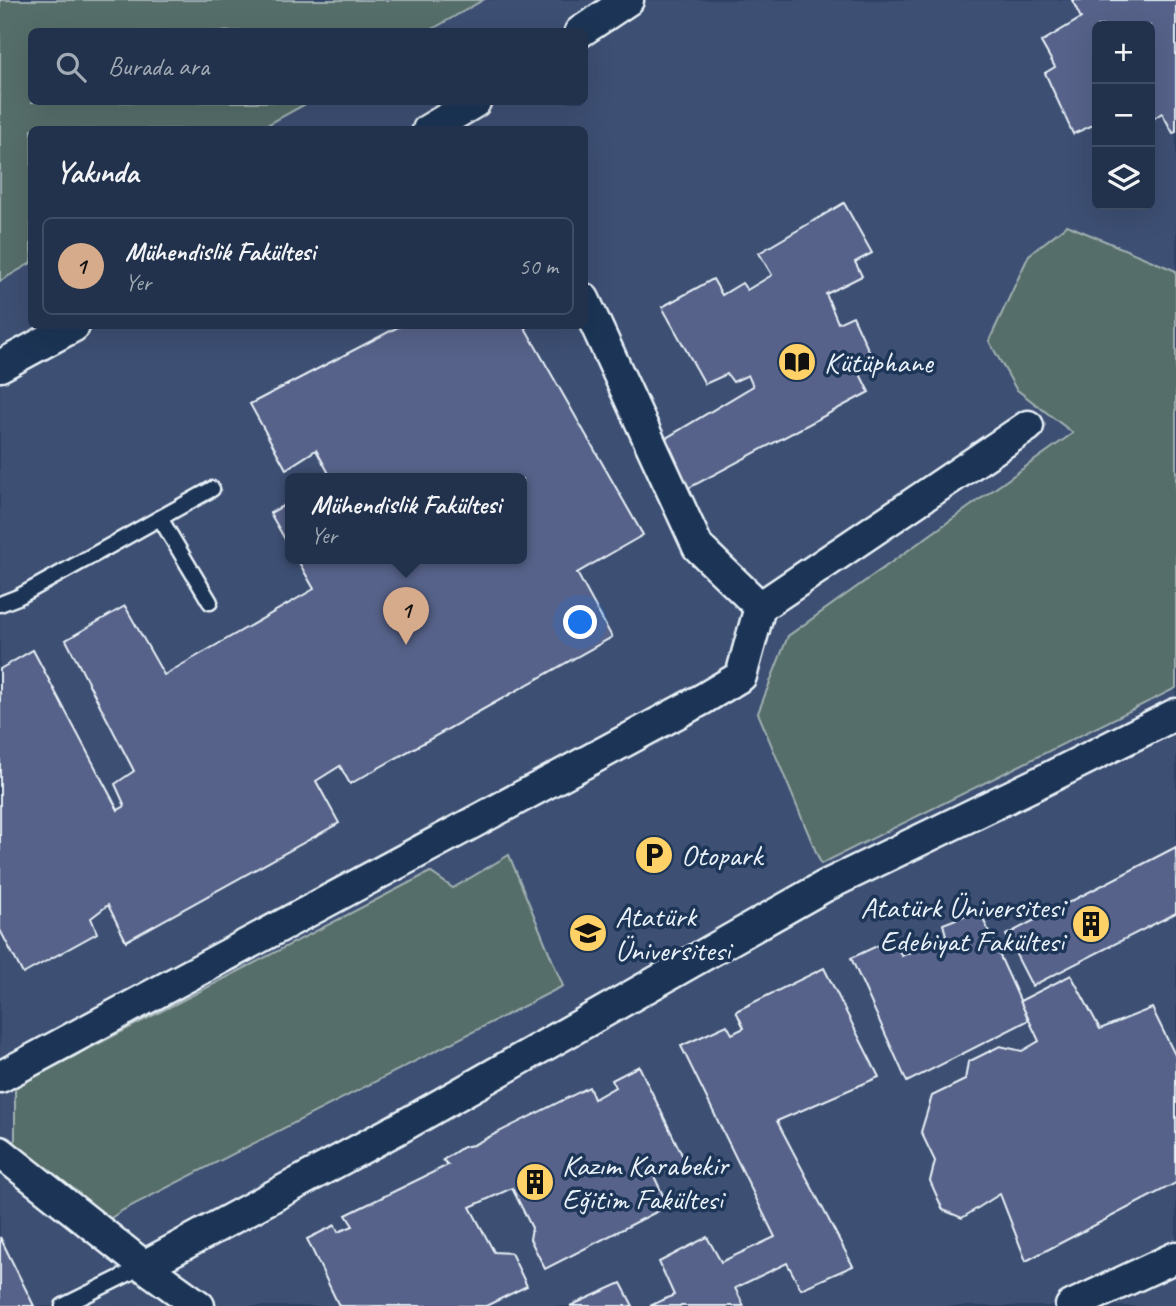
<!DOCTYPE html>
<html lang="tr">
<meta charset="utf-8">
<style>
:root{--surface:#22324c;--page:#2a3a53;--text:#f1f3f6;--muted:#a2aab5;--line:#3f4d64;--accent:#d6ab8b}
body{margin:0;font-family:Caveat,sans-serif;background:var(--page);color:var(--text)}
.controls{position:absolute;right:21px;top:21px;display:grid;overflow:hidden;border-radius:10px;box-shadow:0 7px 28px #0002}
.controls button{width:63px;height:63px;display:grid;place-items:center;padding:0;border:0;border-bottom:2px solid var(--line);background:var(--surface);color:var(--text);font:35px sans-serif}
.you{position:absolute;left:581px;top:623px;width:24px;height:24px;margin:-18px;border:5px solid #fff;border-radius:50%;background:#1a73e8;box-shadow:0 0 0 10px #1a73e833}
.badge{display:grid;place-items:center;width:46px;height:46px;border-radius:50%;background:var(--accent);color:#111;font-size:23px;font-weight:700}
.pin{position:absolute;translate:-50% -58px;filter:drop-shadow(0 2px 4px #0008)}
.pin::after{content:'';position:absolute;top:37px;width:24px;height:21px;background:inherit;clip-path:polygon(0 0,100% 0,50% 100%)}
.popup{position:absolute;left:285px;top:473px;width:242px;height:91px;box-sizing:border-box;display:grid;place-content:center;border-radius:10px;background:var(--surface);filter:drop-shadow(0 2px 5px #0005);font-size:23px;white-space:nowrap;color:var(--muted)}
.popup b{font-size:26px;color:var(--text)}
.popup::after{content:'';position:absolute;left:50%;top:100%;margin-left:-14px;border:14px solid transparent;border-top-color:var(--surface)}
.list{margin:0;padding:0;list-style:none}
h2{display:flex;justify-content:space-between;align-items:center;height:91px;margin:0;padding:0 28px;font-size:30px}
h2 small{font-size:23px;font-weight:400;color:var(--muted)}
.list li{display:grid;grid-template-columns:46px 1fr auto;gap:21px;align-items:center;box-sizing:border-box;height:98px;margin:0 14px 14px;padding:0 14px;border:2px solid var(--line);border-radius:10px}
.list b{display:block;font-size:26px;white-space:nowrap}
.list p{margin:0;font-size:23px;white-space:nowrap;color:var(--muted)}
.list em{font-size:23px;font-style:normal;color:var(--muted)}
.icon{flex:none;width:38px;height:38px;fill:none;stroke:currentColor;stroke-width:2;stroke-linecap:round;stroke-linejoin:round}
.map{position:relative;flex:none;width:1176px;height:1306px;overflow:hidden}
.search{position:absolute;background:var(--surface);box-shadow:0 7px 28px #0002;left:28px;top:28px;width:560px;height:77px;display:flex;align-items:center;gap:18px;box-sizing:border-box;padding:0 24px;border-radius:10px;color:var(--muted);font-size:26px}
.panel{position:absolute;background:var(--surface);box-shadow:0 7px 28px #0002;left:28px;top:126px;width:560px;height:203px;border-radius:10px}
.map>svg:first-child{display:block}
</style>
<div class="map">
<svg width="1176" height="1306" viewBox="0 0 1176 1306">
<rect width="100%" height="100%" fill="#2e4266"/>
<filter id="ink" filterUnits="userSpaceOnUse"><feTurbulence type="fractalNoise" baseFrequency=".0143" numOctaves="2"/><feDisplacementMap in="SourceGraphic" scale="14" xChannelSelector="R" yChannelSelector="G"/><feConvolveMatrix kernelMatrix="1 2 1 2 8 2 1 2 1" color-interpolation-filters="sRGB"/></filter>
<g filter="url(#ink)">
<path fill="#3d4f73" fill-rule="evenodd" d="M 0,0 L 1176,0 L 1176,1306 L 0,1306 ZM 1097,26 L 1150,26 L 1150,205 L 1097,205 ZM 32,32 L 584,32 L 584,102 L 32,102 ZM 32,130 L 584,130 L 584,326 L 32,326 ZM 290,479 L 522,479 L 522,559 L 290,559 Z"/>
<g fill="#576e6a" stroke="#a0b0b1" stroke-width="2">
<path d="M 0,0 L 483,0 L 429,31 L 32,32 L 32,102 L 309,102 L 260,129 L 32,130 L 31,263 L 0,281 Z"/>
<path d="M 1067,225 L 1176,271 L 1176,688 L 821,864 L 758,713 L 788,636 L 1073,433 L 1016,389 L 989,341 L 1029,255 Z"/>
<path d="M 509,855 L 563,986 L 123,1210 L 103,1223 L 15,1152 L 15,1087 L 430,872 L 453,888 Z"/>
</g>
<g fill="#576289" stroke="#e8f1f8" stroke-width="2">
<path d="M 1072,0 L 1176,0 L 1176,132 L 1173,133 L 1162,113 L 1150,121 L 1150,26 L 1097,26 L 1097,133 L 1093,125 L 1073,134 L 1045,73 L 1055,67 L 1041,42 L 1081,18 Z"/>
<path d="M 844,203 L 872,253 L 855,262 L 862,276 L 826,294 L 838,323 L 853,316 L 873,360 L 857,368 L 869,392 L 687,489 L 663,440 L 753,386 L 748,375 L 733,382 L 727,374 L 705,384 L 662,307 L 713,279 L 722,295 L 742,283 L 747,290 L 772,275 L 759,253 Z"/>
<path d="M 400,326 L 524,326 L 643,535 L 577,573 L 612,637 L 350,784 L 340,766 L 316,781 L 339,823 L 126,941 L 108,905 L 91,918 L 97,933 L 23,974 L 0,930 L 0,669 L 33,650 L 118,810 L 125,806 L 115,784 L 134,771 L 66,640 L 125,606 L 164,675 L 314,589 L 297,559 L 522,559 L 522,479 L 332,479 L 316,450 L 286,469 L 250,404 Z"/>
<path d="M 290,502 L 290,548 L 270,513 Z"/>
<path d="M 1176,847 L 1176,913 L 1032,986 L 1006,935 Z"/>
<path d="M 979,910 L 1029,1020 L 907,1082 L 851,958 L 892,939 L 902,956 L 946,935 L 943,924 Z"/>
<path d="M 824,968 L 879,1077 L 777,1121 L 853,1266 L 801,1289 L 787,1263 L 735,1288 L 744,1306 L 650,1306 L 674,1295 L 659,1262 L 707,1237 L 721,1262 L 775,1237 L 681,1046 L 727,1025 L 732,1034 L 744,1028 L 736,1011 Z"/>
<path d="M 1071,975 L 1100,1029 L 1152,1008 L 1176,1057 L 1176,1183 L 1026,1261 L 1000,1194 L 962,1218 L 943,1210 L 930,1181 L 935,1161 L 921,1132 L 932,1096 L 965,1080 L 968,1062 L 1000,1046 L 1022,1051 L 1039,1041 L 1020,1001 Z"/>
<path d="M 639,1066 L 686,1163 L 654,1176 L 668,1206 L 545,1269 L 530,1239 L 532,1228 L 512,1188 L 470,1207 L 494,1252 L 511,1253 L 527,1286 L 486,1306 L 339,1306 L 307,1239 L 335,1225 L 338,1232 L 353,1226 L 346,1215 L 448,1165 L 443,1160 L 463,1147 L 473,1145 L 589,1087 L 594,1099 L 615,1087 L 612,1080 Z"/>
<path d="M 0,1237 L 34,1306 L 0,1306 Z"/>
<path d="M 621,1283 L 633,1306 L 570,1306 Z"/>
</g>
<g fill="none" stroke-linecap="round" stroke-linejoin="round">
<defs>
<g id="service">
<path d="M 160,518 L 210,602"/>
<path d="M 0,604 L 18,597 L 212,489"/>
<path d="M 63,1306 L 144,1266"/>
</g>
<g id="minor">
<path d="M 580,32 L 628,0"/>
<path d="M 428,130 L 475,102"/>
<path d="M 584,299 L 698,547 L 760,607"/>
<path d="M 0,366 L 74,326"/>
<path d="M 0,1077 L 703,699 L 741,676 L 760,607 L 1028,426"/>
<path d="M 0,1152 L 144,1266 L 199,1306"/>
<path d="M 144,1266 L 401,1127 L 825,886 L 1044,780 L 1176,714"/>
<path d="M 1071,1306 L 1176,1257"/>
</g>
</defs>
<use href="#service" stroke="#e8f1f8" stroke-width="19"/>
<use href="#minor" stroke="#e8f1f8" stroke-width="35"/>
<use href="#service" stroke="#1d3557" stroke-width="14"/>
<use href="#minor" stroke="#1d3557" stroke-width="30"/>
</g>
</g>
<defs>
<symbol id="library-disc" viewBox="-11 -11 22 22"><circle r="9.5" fill="#ffd166" stroke="#1d3557"/><path d="M-6-4Q-3-5.5-.7-3.5V5Q-3 3-6 4ZM6-4Q3-5.5 .7-3.5V5Q3 3 6 4Z" fill="#111"/></symbol>
<symbol id="parking-disc" viewBox="-11 -11 22 22"><circle r="9.5" fill="#ffd166" stroke="#1d3557"/><path d="M-3.5-5.5H1a3.5 3.5 0 0 1 0 7H-1V5.5H-3.5ZM-1-3.4V-.6H.8a1.4 1.4 0 0 0 0-2.8Z" fill="#111"/></symbol>
<symbol id="building-disc" viewBox="-11 -11 22 22"><circle r="9.5" fill="#ffd166" stroke="#1d3557"/><path d="M-4-6H4V6H1V3H-1V6H-4ZM-2.5-4.3h1.7v1.8h-1.7ZM.8-4.3h1.7v1.8H.8ZM-2.5-1h1.7V.8h-1.7ZM.8-1h1.7V.8H.8Z" fill="#111"/></symbol>
<symbol id="university-disc" viewBox="-11 -11 22 22"><circle r="9.5" fill="#ffd166" stroke="#1d3557"/><path d="M0-5L7-2L0 1L-7-2ZM-4 1L0 2.5L4 1V4Q0 6-4 4Z" fill="#111"/></symbol>
</defs>
<g fill-rule="evenodd">
<use href="#library-disc" x="775" y="340" width="44" height="44"/>
<use href="#parking-disc" x="632" y="833" width="44" height="44"/>
<use href="#building-disc" x="1069" y="902" width="44" height="44"/>
<use href="#university-disc" x="566" y="911" width="44" height="44"/>
<use href="#building-disc" x="513" y="1160" width="44" height="44"/>
</g>
<g text-anchor="middle" stroke-width="7" stroke-linejoin="round" paint-order="stroke">
<g font-size="30" fill="#e8f1f8" stroke="#1d3557" text-anchor="start">
<text x="824" y="372">Kütüphane</text>
<text x="681" y="865">Otopark</text>
<text x="1064" y="917" text-anchor="end">Atatürk Üniversitesi<tspan x="1064" dy="34">Edebiyat Fakültesi</tspan></text>
<text x="615" y="926">Atatürk<tspan x="615" dy="34">Üniversitesi</tspan></text>
<text x="562" y="1175">Kazım Karabekir<tspan x="562" dy="34">Eğitim Fakültesi</tspan></text>
</g>
</g>
</svg>
<div class="controls">
<button>+</button>
<button>−</button>
<button><svg class="icon" aria-label="layers" viewBox="0 0 24 24"><path d="M12 4l9 5-9 5-9-5zM3 14l9 5 9-5"/></svg></button>
</div>
<div class="you"></div>
<div class="pin badge" style="left:406px;top:645px">1</div>
<div class="popup"><b>Mühendislik Fakültesi</b>Yer</div>
<div class="search"><svg class="icon" aria-label="search" viewBox="0 0 24 24"><circle cx="10" cy="10" r="6"/><path d="M15 15l6 6"/></svg>Burada ara</div>
<section class="panel">
<h2>Yakında<small></small></h2>
<ul class="list">
<li><span class="badge">1</span><div><b>Mühendislik Fakültesi</b><p>Yer</p></div><em>50 m</em></li>
</ul>
</section>
</div>
